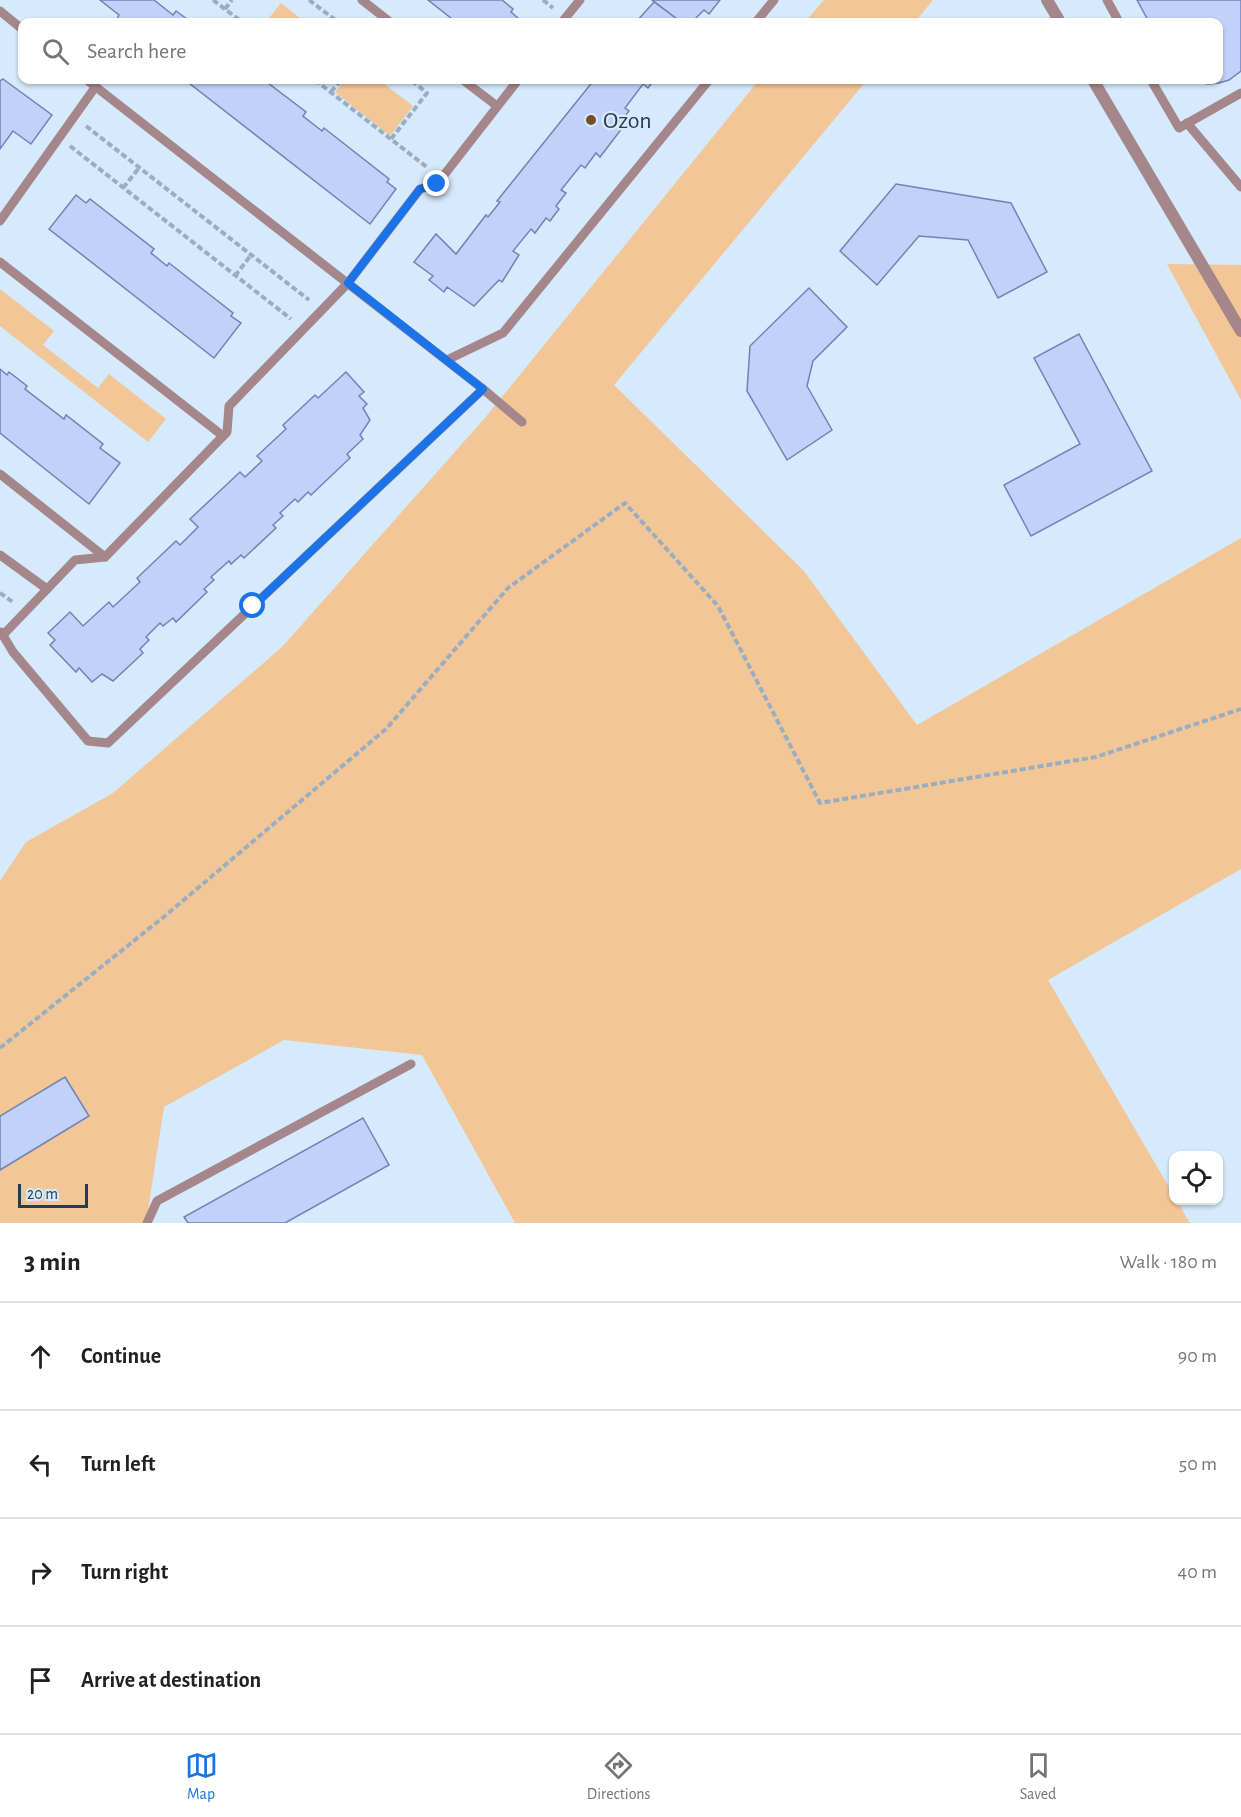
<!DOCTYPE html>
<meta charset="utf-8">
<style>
:root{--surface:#fff;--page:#f6f6f6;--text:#202124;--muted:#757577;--line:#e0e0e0;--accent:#1a73e8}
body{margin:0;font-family:"Alegreya Sans",sans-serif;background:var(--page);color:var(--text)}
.controls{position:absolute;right:18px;bottom:18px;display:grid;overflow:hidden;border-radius:12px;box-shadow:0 2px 4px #0004}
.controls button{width:54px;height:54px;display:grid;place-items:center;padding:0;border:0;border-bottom:2px solid var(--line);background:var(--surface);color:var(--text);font:30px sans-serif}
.scale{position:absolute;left:18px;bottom:15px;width:70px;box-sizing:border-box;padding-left:6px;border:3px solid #283c4f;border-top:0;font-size:16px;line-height:21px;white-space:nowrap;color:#283c4f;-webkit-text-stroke:4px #d6eafd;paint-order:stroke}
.stop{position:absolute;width:18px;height:18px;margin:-14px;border:4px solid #1a73e8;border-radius:50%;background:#fff}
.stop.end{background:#1a73e8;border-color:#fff;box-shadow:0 2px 6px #0008}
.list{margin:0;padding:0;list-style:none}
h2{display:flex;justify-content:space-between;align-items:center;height:78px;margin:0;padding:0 24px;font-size:26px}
h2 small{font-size:20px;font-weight:400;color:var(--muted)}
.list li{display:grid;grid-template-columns:39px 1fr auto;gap:18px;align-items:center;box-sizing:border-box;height:108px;padding:0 24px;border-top:2px solid var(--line)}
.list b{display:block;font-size:22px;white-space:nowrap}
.list em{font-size:20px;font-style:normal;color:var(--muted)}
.icon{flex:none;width:33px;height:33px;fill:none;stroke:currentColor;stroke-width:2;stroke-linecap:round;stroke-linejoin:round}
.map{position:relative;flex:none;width:1241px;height:1223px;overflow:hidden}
.search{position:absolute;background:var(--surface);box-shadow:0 2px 4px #0004;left:18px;right:18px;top:18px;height:66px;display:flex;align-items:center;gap:15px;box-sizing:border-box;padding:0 21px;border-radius:12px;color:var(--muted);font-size:22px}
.sheet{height:510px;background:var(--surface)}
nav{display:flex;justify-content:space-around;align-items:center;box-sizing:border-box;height:84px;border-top:2px solid var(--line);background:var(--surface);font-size:16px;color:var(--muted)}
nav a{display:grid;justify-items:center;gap:3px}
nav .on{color:var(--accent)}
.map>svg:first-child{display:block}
</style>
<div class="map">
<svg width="1241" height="1223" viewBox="0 0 1241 1223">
<rect width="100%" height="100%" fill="#d6eafd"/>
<g fill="#f2c697">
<path d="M 824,0 L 933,0 L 915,22 L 805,22 Z"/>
<path d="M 281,3 L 305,22 L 266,22 Z"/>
<path d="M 345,80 L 379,80 L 413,106 L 390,136 L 335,92 Z"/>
<path d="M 759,80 L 867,80 L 614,385 L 804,571 L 917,725 L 1241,538 L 1241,869 L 1048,980 L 1173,1194 L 1174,1200 L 1177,1201 L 1190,1223 L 515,1223 L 422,1055 L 284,1040 L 164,1107 L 147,1217 L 150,1223 L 0,1223 L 0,881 L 26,842 L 113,793 L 282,647 L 484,419 Z"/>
<path d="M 1167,264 L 1241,265 L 1241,400 Z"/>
<path d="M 0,289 L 54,331 L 43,345 L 98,388 L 109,374 L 166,419 L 148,442 L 0,326 Z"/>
</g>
<g fill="#c2d1f8" stroke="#7083b8" stroke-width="1.5">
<path d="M 100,0 L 154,0 L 173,15 L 176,11 L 191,22 L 122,22 L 117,19 L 119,15 Z"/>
<path d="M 428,0 L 502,0 L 513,9 L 511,12 L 518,18 L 515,22 L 456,22 Z"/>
<path d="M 652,0 L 720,0 L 709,14 L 704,10 L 692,22 L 681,22 Z"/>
<path d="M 1137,0 L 1241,0 L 1241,71 L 1229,80 L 1219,83 L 1208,84 L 1194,80 L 1218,80 L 1218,22 L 1149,22 Z"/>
<path d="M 654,2 L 681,22 L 636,22 Z"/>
<path d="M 3,79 L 52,115 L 31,144 L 13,131 L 0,149 L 0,81 Z"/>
<path d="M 185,80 L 264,80 L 306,112 L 303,116 L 322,131 L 324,128 L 389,179 L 387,182 L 396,189 L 370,224 Z"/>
<path d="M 594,80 L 654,80 L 648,88 L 643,84 L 625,108 L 629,111 L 619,124 L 623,127 L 600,157 L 596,153 L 585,168 L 581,165 L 561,190 L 566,193 L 556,206 L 559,209 L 550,221 L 546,218 L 535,233 L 531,229 L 513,251 L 519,255 L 502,282 L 499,280 L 474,306 L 447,287 L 444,292 L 429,280 L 433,276 L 414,262 L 436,234 L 456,254 L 486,215 L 488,217 L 500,202 L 497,201 Z"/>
<path d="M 896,184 L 1011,203 L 1047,272 L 998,298 L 968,240 L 919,236 L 877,285 L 840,251 Z"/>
<path d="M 76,195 L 86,203 L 90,199 L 154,249 L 151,253 L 167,266 L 169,263 L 233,313 L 231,316 L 241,323 L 214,358 L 49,229 Z"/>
<path d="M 809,288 L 847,327 L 813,361 L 807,386 L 832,430 L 787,460 L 747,391 L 750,346 Z"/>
<path d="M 1079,334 L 1152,471 L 1031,536 L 1004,485 L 1080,444 L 1034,358 Z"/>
<path d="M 0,369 L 7,375 L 9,372 L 27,386 L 25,389 L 64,419 L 66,415 L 103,444 L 100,448 L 120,463 L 89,504 L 0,433 Z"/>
<path d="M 346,372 L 364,392 L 359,396 L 367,404 L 363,408 L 370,420 L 360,435 L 363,439 L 347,454 L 350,458 L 311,495 L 308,492 L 298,502 L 295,499 L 280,513 L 283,516 L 273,525 L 276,528 L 244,558 L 241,555 L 231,564 L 229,561 L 211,577 L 214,580 L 204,589 L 207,592 L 176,622 L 173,618 L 163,626 L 160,623 L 146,637 L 149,640 L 140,649 L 143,653 L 113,681 L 102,674 L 92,682 L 79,668 L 76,672 L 50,645 L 55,640 L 48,633 L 70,612 L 83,626 L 109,602 L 113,607 L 140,582 L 137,578 L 176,541 L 180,545 L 198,527 L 190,519 L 240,472 L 245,477 L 262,461 L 257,456 L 286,429 L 283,425 L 315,395 L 318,398 Z"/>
<path d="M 65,1077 L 89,1116 L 0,1170 L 0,1116 Z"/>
<path d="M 363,1118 L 389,1165 L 285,1223 L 188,1223 L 184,1217 Z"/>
</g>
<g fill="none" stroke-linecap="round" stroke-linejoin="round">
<g stroke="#9aaec1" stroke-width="4" stroke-dasharray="6 3" stroke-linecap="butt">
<path d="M 213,0 L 242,22"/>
<path d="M 309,0 L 338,22"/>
<path d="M 543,0 L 553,8"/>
<path d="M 225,9 L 232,0"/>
<path d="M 315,80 L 428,168"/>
<path d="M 331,92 L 341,80"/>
<path d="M 86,126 L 309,300"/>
<path d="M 391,139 L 427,93 L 411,80"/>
<path d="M 70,146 L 291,319"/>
<path d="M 123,188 L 139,168"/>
<path d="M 235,276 L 251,255"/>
<path d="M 0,593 L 14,603"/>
<path d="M 0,1048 L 166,915 L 386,729 L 508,588 L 625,503 L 718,606 L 820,803 L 1096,757 L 1241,709"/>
</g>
<g stroke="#a5868a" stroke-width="9">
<path d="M 362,0 L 390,22"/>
<path d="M 1107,0 L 1119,22"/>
<path d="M 0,11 L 22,29"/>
<path d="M 562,22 L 580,0"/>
<path d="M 756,22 L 774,0"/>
<path d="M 87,80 L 483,389 L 522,422"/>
<path d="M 463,80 L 497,106"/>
<path d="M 1151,80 L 1179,128 L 1241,93"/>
<path d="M 1187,123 L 1241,187"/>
<path d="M 0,221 L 96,86"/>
<path d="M 0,262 L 223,436"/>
<path d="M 447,360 L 503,333 L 709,80"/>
<path d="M 0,474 L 105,557"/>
<path d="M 0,555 L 47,589"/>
<path d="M 1,632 L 13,652 L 88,741 L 108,743 L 483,389"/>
<path d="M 3,635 L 75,560 L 105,557 L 227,432 L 229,406 L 348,283 L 420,189 L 437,184 L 518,80"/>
<path d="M 147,1223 L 157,1201 L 411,1064"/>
</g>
<g stroke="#a5868a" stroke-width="12">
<path d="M 1047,0 L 1060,22"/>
<path d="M 1093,80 L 1241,331"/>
</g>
</g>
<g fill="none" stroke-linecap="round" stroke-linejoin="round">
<path stroke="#1a73e8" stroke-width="8" d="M 253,606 L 483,389 L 348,283 L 420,189 L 437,184"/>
</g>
<circle fill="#725028" stroke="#d6eafd" stroke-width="2" cx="591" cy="120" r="6"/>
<g text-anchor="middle" stroke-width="4.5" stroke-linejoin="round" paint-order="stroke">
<g font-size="24" fill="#283c4f" stroke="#d6eafd" text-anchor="start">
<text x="603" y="128">Ozon</text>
</g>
</g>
</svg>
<div class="controls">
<button><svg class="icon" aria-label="locate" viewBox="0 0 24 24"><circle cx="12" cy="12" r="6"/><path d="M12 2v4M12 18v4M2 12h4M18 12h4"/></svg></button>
</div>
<div class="scale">20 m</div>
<div class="stop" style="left:253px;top:606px"></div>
<div class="stop end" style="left:437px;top:184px"></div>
<div class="search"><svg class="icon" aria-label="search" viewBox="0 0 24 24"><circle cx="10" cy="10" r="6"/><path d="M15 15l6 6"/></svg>Search here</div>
</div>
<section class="sheet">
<h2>3 min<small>Walk · 180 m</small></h2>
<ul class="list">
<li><svg class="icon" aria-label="ahead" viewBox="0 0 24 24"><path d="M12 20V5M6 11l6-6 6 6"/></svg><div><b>Continue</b></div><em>90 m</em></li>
<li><svg class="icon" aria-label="left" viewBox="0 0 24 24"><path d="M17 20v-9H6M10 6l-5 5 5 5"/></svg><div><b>Turn left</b></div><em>50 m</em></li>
<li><svg class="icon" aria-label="right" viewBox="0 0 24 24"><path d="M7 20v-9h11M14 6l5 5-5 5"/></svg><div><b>Turn right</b></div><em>40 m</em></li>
<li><svg class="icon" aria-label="arrive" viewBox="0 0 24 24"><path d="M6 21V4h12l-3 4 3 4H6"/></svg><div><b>Arrive at destination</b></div></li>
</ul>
</section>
<nav>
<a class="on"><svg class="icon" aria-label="map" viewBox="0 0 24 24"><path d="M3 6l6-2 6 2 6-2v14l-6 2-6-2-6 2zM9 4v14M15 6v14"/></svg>Map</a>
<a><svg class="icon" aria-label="directions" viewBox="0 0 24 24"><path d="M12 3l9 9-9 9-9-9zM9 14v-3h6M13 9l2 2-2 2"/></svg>Directions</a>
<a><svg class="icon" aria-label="saved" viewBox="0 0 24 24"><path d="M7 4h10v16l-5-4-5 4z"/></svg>Saved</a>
</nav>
